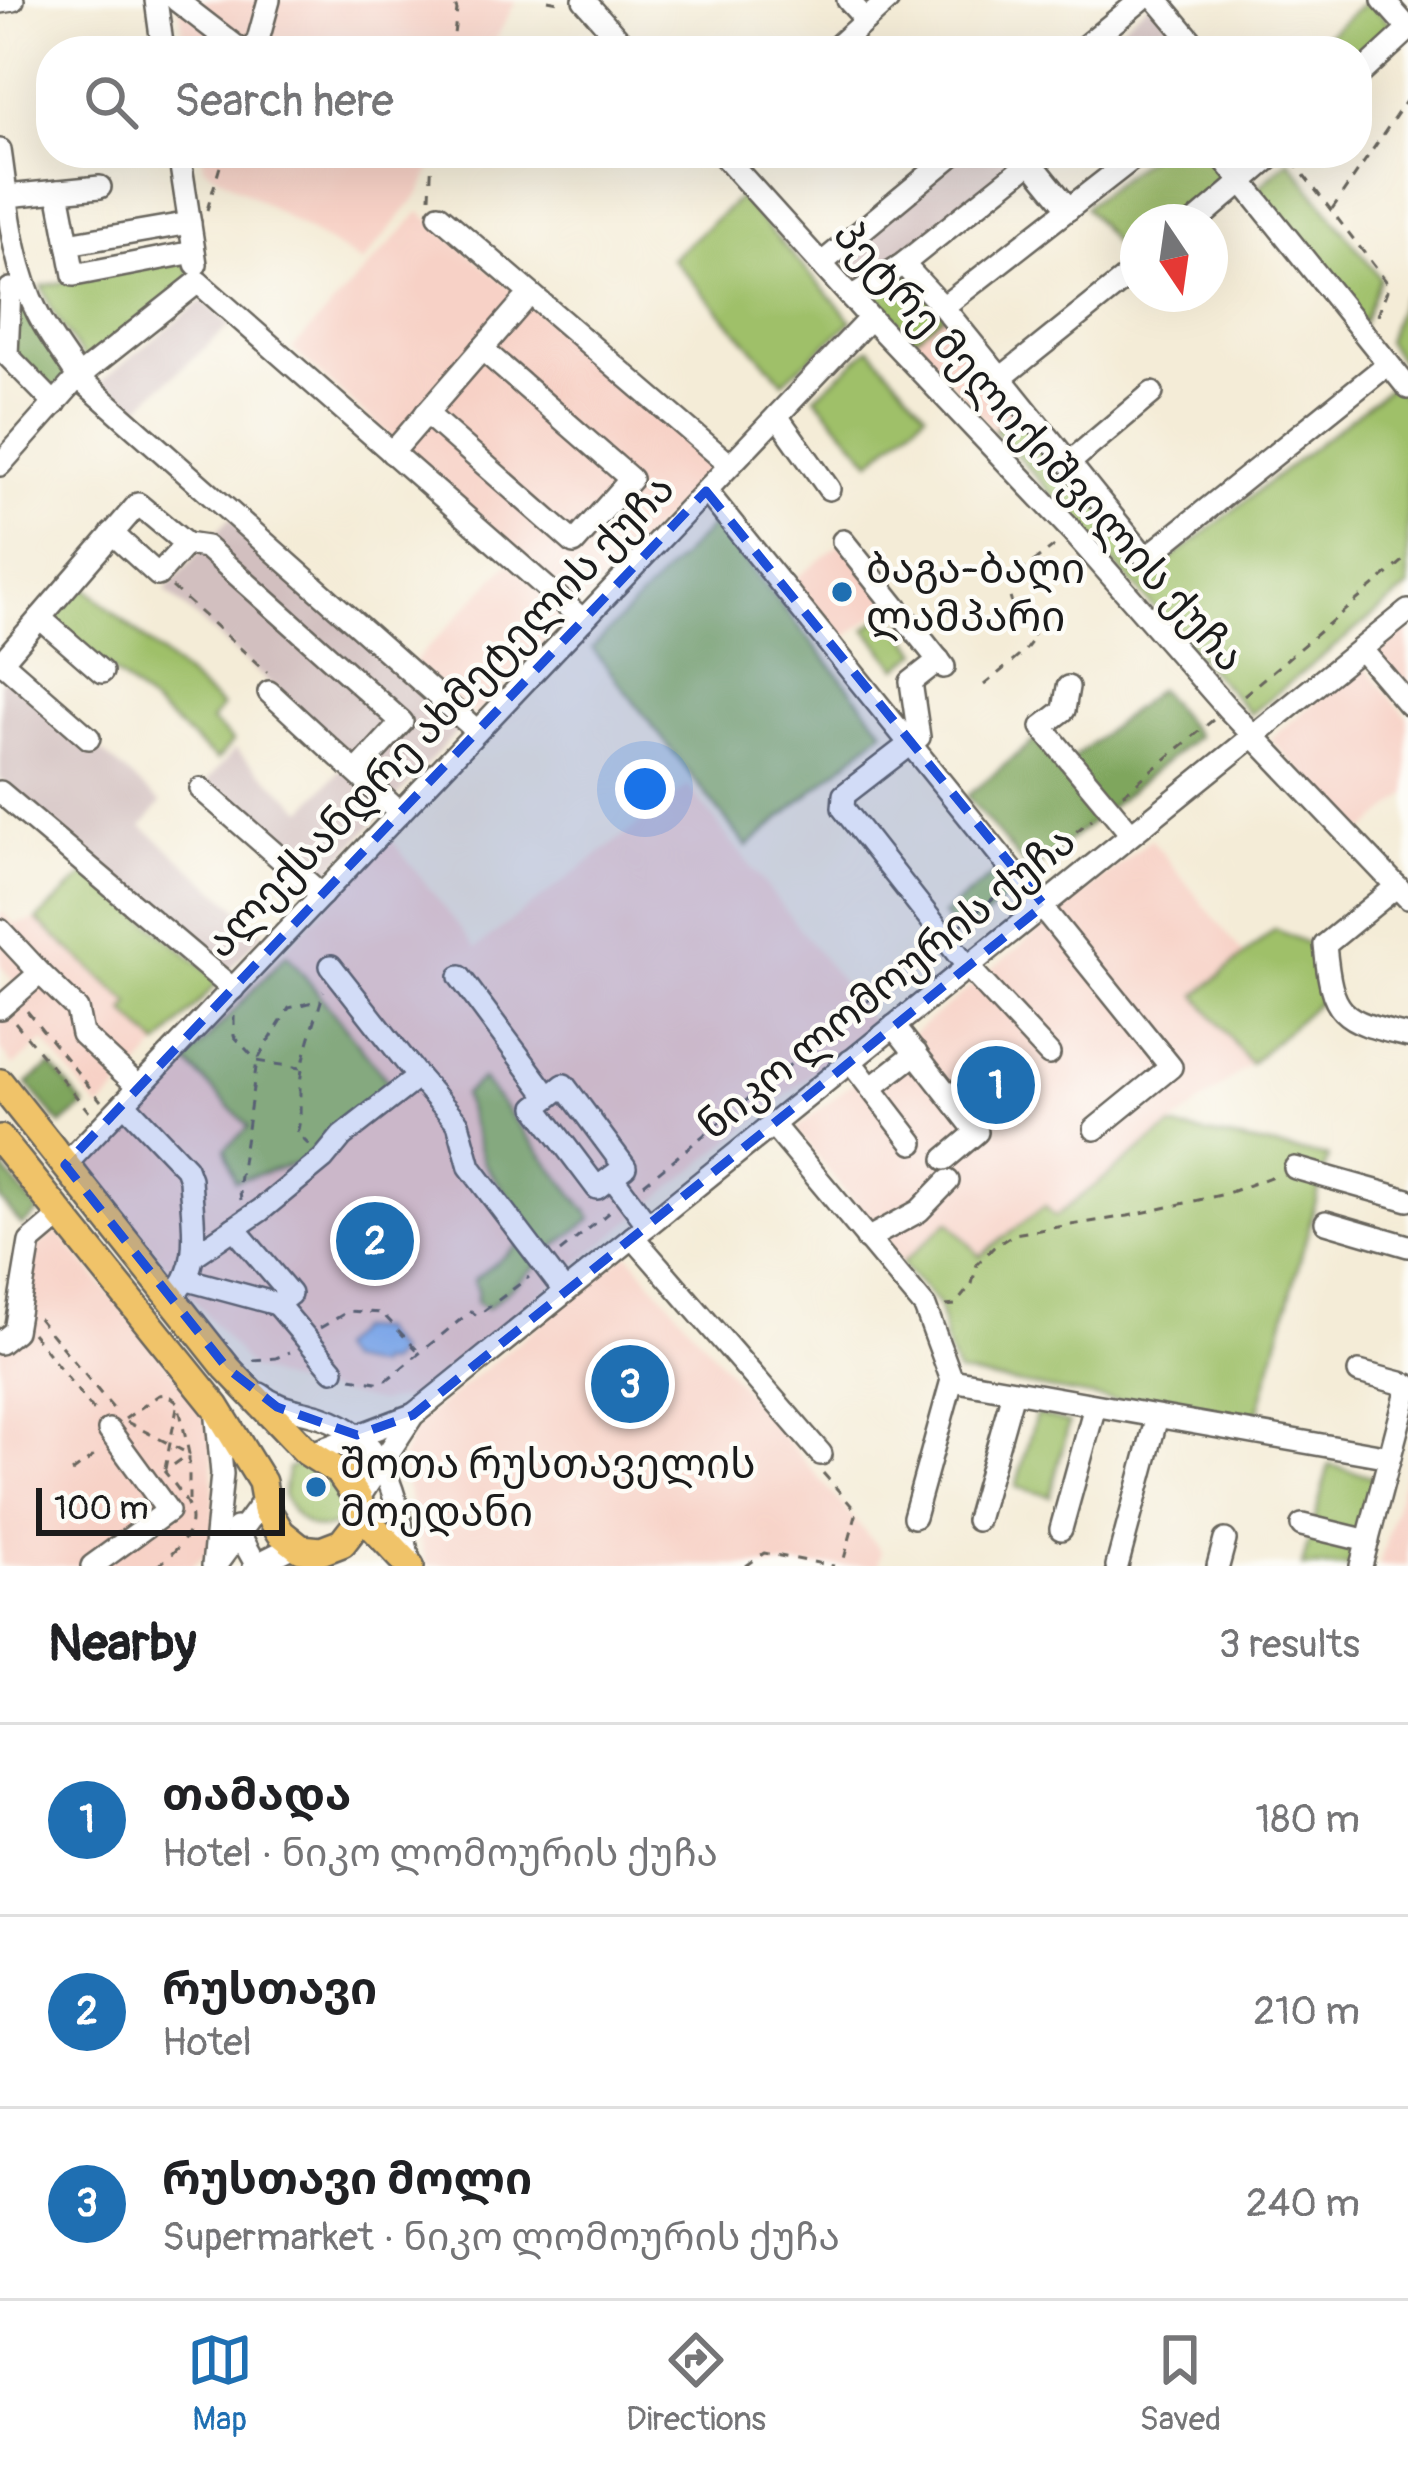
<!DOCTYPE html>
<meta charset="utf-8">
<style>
:root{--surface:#fff;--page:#f2f2f2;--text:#202124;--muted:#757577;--line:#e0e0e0;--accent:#1f6fb2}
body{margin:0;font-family:Pangolin,"Noto Sans Georgian",sans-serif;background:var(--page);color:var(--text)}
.compass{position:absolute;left:1120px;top:204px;width:108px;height:108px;border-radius:50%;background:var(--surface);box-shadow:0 12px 48px #0002;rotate:167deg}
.scale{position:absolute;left:36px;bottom:30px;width:249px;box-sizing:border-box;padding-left:12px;border:6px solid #1c1c1c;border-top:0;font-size:33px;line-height:42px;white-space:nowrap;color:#1c1c1c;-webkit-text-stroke:9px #fdfcf7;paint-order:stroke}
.you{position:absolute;left:645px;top:789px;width:42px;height:42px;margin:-30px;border:9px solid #fff;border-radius:50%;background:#1a73e8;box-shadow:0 0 0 18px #1a73e833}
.badge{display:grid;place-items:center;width:78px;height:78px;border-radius:50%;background:var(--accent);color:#fff;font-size:39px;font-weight:700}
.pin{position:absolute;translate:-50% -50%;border:6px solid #fff;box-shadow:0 3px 12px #0006}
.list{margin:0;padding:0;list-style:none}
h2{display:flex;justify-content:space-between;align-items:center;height:156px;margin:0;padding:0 48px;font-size:51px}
h2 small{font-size:39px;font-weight:400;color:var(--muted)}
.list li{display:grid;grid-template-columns:78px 1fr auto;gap:36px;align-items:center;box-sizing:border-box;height:192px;padding:0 48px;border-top:3px solid var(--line)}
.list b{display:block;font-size:45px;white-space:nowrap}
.list p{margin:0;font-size:39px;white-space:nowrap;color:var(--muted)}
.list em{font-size:39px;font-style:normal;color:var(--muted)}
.icon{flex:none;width:66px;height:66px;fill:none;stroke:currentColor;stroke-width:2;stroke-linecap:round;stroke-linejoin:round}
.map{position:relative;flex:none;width:1408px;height:1566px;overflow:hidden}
.search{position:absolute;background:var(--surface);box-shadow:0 12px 48px #0002;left:36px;right:36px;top:36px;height:132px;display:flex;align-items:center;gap:30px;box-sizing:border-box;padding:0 42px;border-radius:48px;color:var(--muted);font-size:45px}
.sheet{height:732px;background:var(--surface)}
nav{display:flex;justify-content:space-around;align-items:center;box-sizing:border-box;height:168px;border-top:3px solid var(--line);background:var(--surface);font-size:33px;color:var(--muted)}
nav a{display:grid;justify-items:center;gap:6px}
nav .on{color:var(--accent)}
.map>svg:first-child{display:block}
</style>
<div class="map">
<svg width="1408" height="1566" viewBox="0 0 1408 1566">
<rect width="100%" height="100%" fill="#fdfcf7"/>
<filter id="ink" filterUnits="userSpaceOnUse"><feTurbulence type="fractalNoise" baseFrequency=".00833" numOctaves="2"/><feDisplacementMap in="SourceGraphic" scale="24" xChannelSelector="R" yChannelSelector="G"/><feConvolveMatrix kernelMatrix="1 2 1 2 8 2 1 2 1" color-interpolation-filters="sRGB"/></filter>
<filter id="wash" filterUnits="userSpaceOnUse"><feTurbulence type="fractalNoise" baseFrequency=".004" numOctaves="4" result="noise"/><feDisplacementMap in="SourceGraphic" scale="48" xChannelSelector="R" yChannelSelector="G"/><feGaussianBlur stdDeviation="2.7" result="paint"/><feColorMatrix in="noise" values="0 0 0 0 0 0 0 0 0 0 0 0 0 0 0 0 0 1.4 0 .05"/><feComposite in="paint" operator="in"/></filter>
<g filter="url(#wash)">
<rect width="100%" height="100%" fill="#f4ecd7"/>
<g fill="#f7d1c6">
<path d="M 178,0 L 516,0 L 490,51 L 186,51 Z"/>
<path d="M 202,153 L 439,153 L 420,193 L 362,263 L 204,167 Z"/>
<path d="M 420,212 L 717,464 L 580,606 L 292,349 Z"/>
<path d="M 946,313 L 1021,410 L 994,430 L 914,339 Z"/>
<path d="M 841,543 L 891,603 L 842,640 L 794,580 Z"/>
<path d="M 509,563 L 570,616 L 476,716 L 413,663 Z"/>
<path d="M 1408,627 L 1408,697 L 1372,657 Z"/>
<path d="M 1362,664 L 1408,718 L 1408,794 L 1360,835 L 1270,739 Z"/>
<path d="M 688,786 L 874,1024 L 411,1398 L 379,1402 L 294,1384 L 251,1369 L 87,1168 L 92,1155 L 390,838 L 476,948 Z"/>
<path d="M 1151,839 L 1244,955 L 1198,995 L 1250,1064 L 1055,1218 L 1044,1207 L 980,1256 L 901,1264 L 796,1129 Z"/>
<path d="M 0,911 L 14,924 L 37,920 L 132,1004 L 125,1013 L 159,1046 L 100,1110 L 44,1041 L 14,1066 L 0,1049 L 0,994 L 13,981 L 0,965 Z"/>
<path d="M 58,1231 L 191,1393 L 212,1431 L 215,1547 L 191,1566 L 0,1566 L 0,1349 L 35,1248 Z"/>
<path d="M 628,1253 L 881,1551 L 878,1566 L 427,1566 L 400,1463 L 413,1427 Z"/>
<path d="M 1408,1462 L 1408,1566 L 1379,1566 Z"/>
</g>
<g fill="#d2bfbf">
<path d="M 1151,2 L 1191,51 L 1091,51 Z"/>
<path d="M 964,153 L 1034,153 L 863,282 L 843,259 L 849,245 Z"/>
<path d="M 203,300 L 231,325 L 134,411 L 101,381 Z"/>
<path d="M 230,518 L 462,726 L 319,883 L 206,782 L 235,749 L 304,810 L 352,757 L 165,590 Z"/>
<path d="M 10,672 L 161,803 L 142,826 L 264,931 L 226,974 L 0,779 L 0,683 Z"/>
</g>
<g fill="#9fc069" stroke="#5e6e42" stroke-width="3">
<path d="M 1368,0 L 1401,36 L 1357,73 L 1357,51 L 1308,51 Z"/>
<path d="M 1153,153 L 1210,153 L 1235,184 L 1187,222 L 1138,222 L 1138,261 L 1132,266 L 1085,207 Z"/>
<path d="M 1289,160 L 1380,278 L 1363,324 L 1256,190 Z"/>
<path d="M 740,197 L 852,321 L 783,382 L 672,258 Z"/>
<path d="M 188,257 L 191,283 L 88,365 L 51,309 L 42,286 Z"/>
<path d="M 906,271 L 946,313 L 914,339 L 874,295 Z"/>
<path d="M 1408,293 L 1408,370 L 1386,342 L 1402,298 Z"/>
<path d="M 870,348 L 926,412 L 871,461 L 815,397 Z"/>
<path d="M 1394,384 L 1408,401 L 1408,588 L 1250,714 L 994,430 L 1021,410 L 1155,572 Z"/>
<path d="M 714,523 L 884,730 L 747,847 L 592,648 Z"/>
<path d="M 81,584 L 222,707 L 211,721 L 233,741 L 217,760 L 51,619 Z"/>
<path d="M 888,612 L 919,652 L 898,668 L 866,629 Z"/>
<path d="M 1000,869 L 1017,890 L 960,937 L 943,915 Z"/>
<path d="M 89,871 L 219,981 L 159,1046 L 125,1012 L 131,1004 L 37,920 Z"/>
<path d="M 1275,929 L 1319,949 L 1326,995 L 1250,1064 L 1197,995 Z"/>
<path d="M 287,954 L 393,1088 L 305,1161 L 235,1181 L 225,1149 L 249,1127 L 186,1062 Z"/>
<path d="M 482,1079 L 592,1218 L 548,1252 L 484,1163 L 463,1095 Z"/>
<path d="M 1170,1127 L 1328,1157 L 1255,1425 L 957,1373 L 945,1341 L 939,1305 L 901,1264 L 949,1221 L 980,1256 L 1045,1206 L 1055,1217 Z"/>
<path d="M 521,1243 L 540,1263 L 486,1309 L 476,1302 L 478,1290 L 473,1280 Z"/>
<path d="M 1036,1414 L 1069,1423 L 1050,1496 L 1016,1487 Z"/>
<path d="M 304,1462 C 316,1465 319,1469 327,1478 C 372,1525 308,1556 283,1494 L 288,1469 Z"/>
<path d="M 1329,1465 L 1378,1478 L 1355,1566 L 1302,1566 Z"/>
</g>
<g fill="#7fa65d" stroke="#4e613c" stroke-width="3">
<path d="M 28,300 L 70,374 L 51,395 L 12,356 L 15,303 Z"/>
<path d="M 1158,689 L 1197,736 L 1030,873 L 967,796 L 1035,740 L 1060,769 Z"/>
<path d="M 51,1065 L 85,1106 L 61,1125 L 27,1084 Z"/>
<path d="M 0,1164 L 39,1212 L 22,1226 L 0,1199 Z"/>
</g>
<path fill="#80b0eb" stroke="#4e6684" stroke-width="3" d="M 355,1329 L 378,1330 L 397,1354 L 387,1364 L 377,1363 L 377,1368 L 345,1361 L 336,1349 Z"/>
</g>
<g filter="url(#ink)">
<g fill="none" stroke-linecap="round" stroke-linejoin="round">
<defs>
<g id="minor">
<path d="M 156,0 L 163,51"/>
<path d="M 176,0 L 242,51"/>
<path d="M 584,0 L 629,51"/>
<path d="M 848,0 L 866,20"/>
<path d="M 1157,0 L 1200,51"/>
<path d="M 1383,0 L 1408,28"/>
<path d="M 0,2 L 13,0"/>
<path d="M 255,51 L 269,0"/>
<path d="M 832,51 L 888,0"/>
<path d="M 1079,51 L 1141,0"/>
<path d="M 1357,77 L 1408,30"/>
<path d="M 0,150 C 8,204 12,264 38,314 C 49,336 65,356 78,377 L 477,731"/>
<path d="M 179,153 L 196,264"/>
<path d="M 721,153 L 870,318 L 1072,531 L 1228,709 L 1408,898"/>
<path d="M 1219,153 L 1408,388"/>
<path d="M 1031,162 L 1069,209"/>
<path d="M 58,191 L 74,275 L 194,252"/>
<path d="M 7,196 L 100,187"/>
<path d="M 439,215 L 730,465"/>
<path d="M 1195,222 L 1276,153"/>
<path d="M 68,244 L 190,223"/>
<path d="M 821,264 L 955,153"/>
<path d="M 903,264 L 943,307 L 1146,558 L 1388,364"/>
<path d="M 198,282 L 583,620"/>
<path d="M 10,289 L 7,355 L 55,404"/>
<path d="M 851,297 L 903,264 L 1042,153"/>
<path d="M 943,307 L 1140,153"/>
<path d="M 1001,378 L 1138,268"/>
<path d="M 426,413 L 574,543 L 631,479 L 482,349"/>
<path d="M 777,416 L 829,489"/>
<path d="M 392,453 L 522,303"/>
<path d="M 1069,463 L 1152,393"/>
<path d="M 0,465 L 78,377 L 198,282"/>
<path d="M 706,491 L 1171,1067 L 1095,1129"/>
<path d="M 112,533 L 158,575 L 186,544"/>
<path d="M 843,541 L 944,667"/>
<path d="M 40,618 L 102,672"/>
<path d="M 1361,649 L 1408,704"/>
<path d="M 939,660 L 911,682 L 919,737 L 844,795 L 843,808 L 968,967 L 1049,1054"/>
<path d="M 2,662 L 89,738"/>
<path d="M 0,664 L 138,504 L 186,544 L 206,547 L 402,722 L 356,772"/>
<path d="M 1068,687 L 1064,710 L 1042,727 L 1131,834"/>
<path d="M 269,692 L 400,813"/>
<path d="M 201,789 L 322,895"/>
<path d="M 0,792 L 233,989"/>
<path d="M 1397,886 L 1325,945 C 1332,1016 1339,1020 1408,1036"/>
<path d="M 0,930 L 40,973"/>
<path d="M 331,966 L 418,1077"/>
<path d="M 460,977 L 549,1097 L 564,1085 L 625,1167 L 597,1188 L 536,1107 L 549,1097"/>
<path d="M 0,1008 L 40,973 L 77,1009 L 82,1034 L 139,1087"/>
<path d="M 894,1026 L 977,1132 L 945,1159"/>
<path d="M 850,1061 L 913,1143"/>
<path d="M 871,1088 L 916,1053"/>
<path d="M 124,1103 L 186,1168 L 190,1179 C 192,1219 204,1269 171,1297"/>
<path d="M 772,1124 L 925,1307 L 952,1380 L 914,1517"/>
<path d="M 65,1165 L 870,318"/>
<path d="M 1295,1168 L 1408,1200"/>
<path d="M 612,1177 L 648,1225"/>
<path d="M 1326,1222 L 1408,1246"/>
<path d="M 234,1228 L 290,1294 L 277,1304 L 333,1370"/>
<path d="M 633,1237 L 821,1454"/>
<path d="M 867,1239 L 919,1211 L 948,1181"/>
<path d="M 193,1256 L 261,1210 L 323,1159 L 342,1136 L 418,1077 L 458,1123 L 470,1167 L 565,1292"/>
<path d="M 188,1280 L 277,1304"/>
<path d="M 0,1343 L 15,1331 L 30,1242 L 62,1215"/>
<path d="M 1359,1372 L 1408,1385"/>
<path d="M 952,1380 L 1390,1457"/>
<path d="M 260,1394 C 280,1410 298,1409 322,1417 C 392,1440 395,1502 410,1564"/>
<path d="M 312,1453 L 412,1415"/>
<path d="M 358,1499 L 413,1415 L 1408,611"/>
<path d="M 977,1520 L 1013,1392"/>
<path d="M 1302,1525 L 1368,1541"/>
<path d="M 236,1528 L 257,1566"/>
<path d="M 1061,1529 L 1095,1406"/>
<path d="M 92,1566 L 168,1511 L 109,1430"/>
<path d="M 213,1566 L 222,1474 L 216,1408"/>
<path d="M 215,1566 L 264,1500"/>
<path d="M 254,1566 L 296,1545"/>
<path d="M 1117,1566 L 1157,1417"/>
<path d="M 1218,1566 L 1225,1540"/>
<path d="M 1361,1566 L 1408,1388"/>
</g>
<g id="major">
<path d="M 0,1083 L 227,1368 L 306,1451 L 339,1472 L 358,1499 L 363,1516 L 410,1566"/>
<path d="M 0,1139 L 216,1407 L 262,1482 L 267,1510 L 281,1533 L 301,1549 L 321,1551 L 342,1543 L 363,1516"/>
</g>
</defs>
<use href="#minor" stroke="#68655d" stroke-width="26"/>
<use href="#major" stroke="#68655d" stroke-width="32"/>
<g stroke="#68655d" stroke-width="3" stroke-dasharray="9 9" stroke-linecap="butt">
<path d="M 548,0 L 564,3"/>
<path d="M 452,51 L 457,10 L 453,0"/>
<path d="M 1293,161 L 1389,285 L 1378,315"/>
<path d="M 430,197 L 432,153"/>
<path d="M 1332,209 L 1408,98"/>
<path d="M 207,210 L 224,153"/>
<path d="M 172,587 L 267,672"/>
<path d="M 984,685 L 1023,653 L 1035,637 C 990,583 1009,582 1057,544"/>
<path d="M 1244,695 L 1408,557"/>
<path d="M 1123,794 L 1213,720"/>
<path d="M 1034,865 L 1092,819"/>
<path d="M 960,926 L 1003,890"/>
<path d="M 27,1011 L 101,1101"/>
<path d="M 234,1016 L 234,1036 L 257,1061 L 300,1068"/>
<path d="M 15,1022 L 89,1112"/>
<path d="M 309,1145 L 297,1133 C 303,1116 298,1096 301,1076 C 305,1047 316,1019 324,991"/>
<path d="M 644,1184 L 929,951"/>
<path d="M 241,1200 L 239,1183 L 257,1061 L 289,1008 L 321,1000"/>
<path d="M 560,1252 L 613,1209"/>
<path d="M 946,1306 L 955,1305 L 972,1284 L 977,1264 L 994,1247 L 1014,1234 L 1128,1216 L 1225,1194 L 1276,1175"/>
<path d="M 38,1318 L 116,1412"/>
<path d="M 320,1328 L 349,1311 L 382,1313 L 420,1353"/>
<path d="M 32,1333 L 97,1415"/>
<path d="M 253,1360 L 276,1358 L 290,1352"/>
<path d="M 351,1378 L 383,1383 L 471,1311 L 477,1316 L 529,1277"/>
<path d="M 125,1419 L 159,1395 L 167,1394 L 178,1402 L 189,1454 L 165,1471"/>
<path d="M 127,1422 L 189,1454 L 189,1500"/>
<path d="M 165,1469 L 178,1402"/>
<path d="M 72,1472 L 99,1452"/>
<path d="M 823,1473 L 857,1512 L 842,1566"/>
<path d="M 158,1566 C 203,1528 199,1514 164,1471"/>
<path d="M 746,1566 L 764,1553 L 834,1566"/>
</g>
<use href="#minor" stroke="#fff" stroke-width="21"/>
<use href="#major" stroke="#f0c369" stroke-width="27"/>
</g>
</g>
<path fill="#1d4ed8" fill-opacity="0.2" stroke="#1d4ed8" stroke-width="9" stroke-dasharray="24 15" stroke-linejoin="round" d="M 706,491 L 1044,905 L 413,1415 L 357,1435 L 277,1407 L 227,1368 L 65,1165 Z"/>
<g fill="#1f6fb2" stroke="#fdfcf7" stroke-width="4.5">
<circle cx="842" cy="592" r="12"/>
<circle cx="316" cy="1487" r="12"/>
</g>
<g text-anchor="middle" stroke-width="9" stroke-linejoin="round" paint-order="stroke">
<g font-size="42" fill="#1c1c1c" stroke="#fdfcf7">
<text transform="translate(1040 445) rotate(48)" y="15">პეტრე მელიქიშვილის ქუჩა</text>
<text transform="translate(439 715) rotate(-46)" y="15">ალექსანდრე ახმეტელის ქუჩა</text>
<text transform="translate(886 982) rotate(-39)" y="15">ნიკო ლომოურის ქუჩა</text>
</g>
<g font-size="42" fill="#1c1c1c" stroke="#fdfcf7" text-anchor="start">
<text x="866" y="583">ბაგა-ბაღი<tspan x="866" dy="48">ლამპარი</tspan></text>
<text x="340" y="1478">შოთა რუსთაველის<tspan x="340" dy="48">მოედანი</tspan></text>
</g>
</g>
</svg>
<svg class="compass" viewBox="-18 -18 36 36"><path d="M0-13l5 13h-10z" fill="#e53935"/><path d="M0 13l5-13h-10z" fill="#757577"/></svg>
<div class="scale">100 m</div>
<div class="you"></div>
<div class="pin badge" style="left:996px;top:1085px">1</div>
<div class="pin badge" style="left:375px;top:1241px">2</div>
<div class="pin badge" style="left:630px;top:1384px">3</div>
<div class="search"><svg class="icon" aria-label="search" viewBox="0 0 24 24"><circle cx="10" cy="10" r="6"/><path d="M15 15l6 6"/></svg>Search here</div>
</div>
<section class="sheet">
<h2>Nearby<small>3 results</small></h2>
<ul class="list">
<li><span class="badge">1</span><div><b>თამადა</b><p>Hotel · ნიკო ლომოურის ქუჩა</p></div><em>180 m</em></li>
<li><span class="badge">2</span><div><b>რუსთავი</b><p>Hotel</p></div><em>210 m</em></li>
<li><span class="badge">3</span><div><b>რუსთავი მოლი</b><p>Supermarket · ნიკო ლომოურის ქუჩა</p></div><em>240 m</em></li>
</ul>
</section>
<nav>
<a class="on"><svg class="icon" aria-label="map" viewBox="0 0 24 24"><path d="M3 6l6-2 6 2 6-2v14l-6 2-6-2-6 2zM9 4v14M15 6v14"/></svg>Map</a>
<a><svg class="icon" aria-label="directions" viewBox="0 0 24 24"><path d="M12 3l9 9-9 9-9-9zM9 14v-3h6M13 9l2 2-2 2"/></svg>Directions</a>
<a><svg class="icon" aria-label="saved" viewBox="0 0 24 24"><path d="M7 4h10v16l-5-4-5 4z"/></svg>Saved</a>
</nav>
